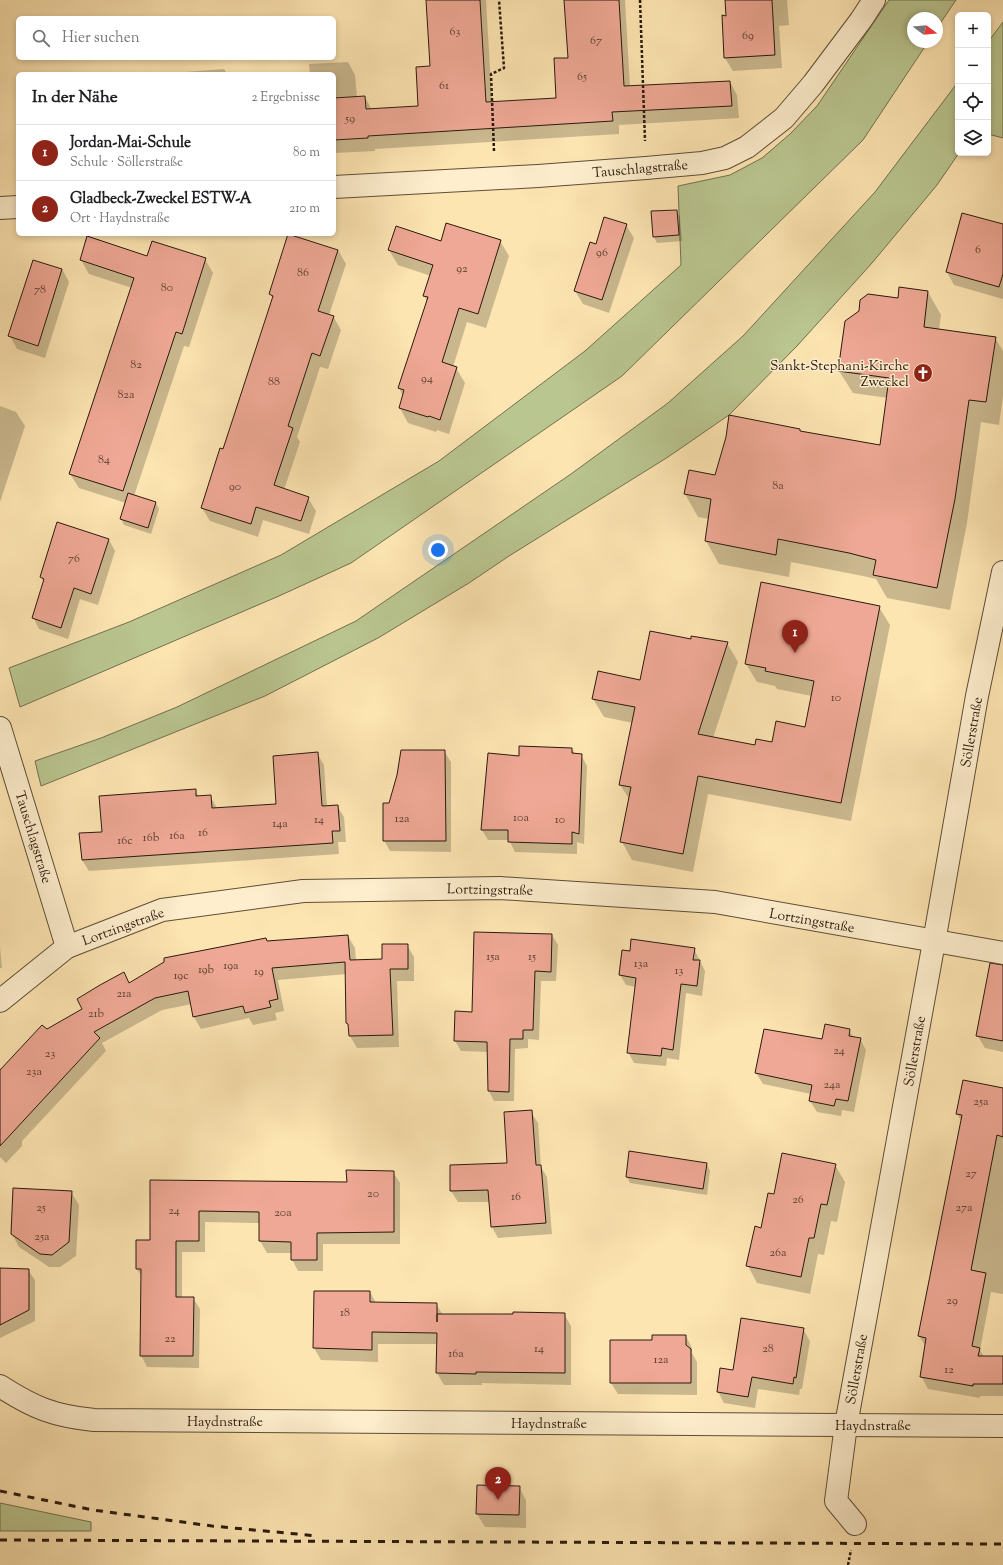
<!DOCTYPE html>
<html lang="de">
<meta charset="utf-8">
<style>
:root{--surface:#fff;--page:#f2f2f2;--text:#202124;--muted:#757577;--line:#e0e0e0;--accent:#8f2418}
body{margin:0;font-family:"Sorts Mill Goudy",serif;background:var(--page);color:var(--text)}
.controls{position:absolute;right:12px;top:12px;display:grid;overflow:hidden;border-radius:6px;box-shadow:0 2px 6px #0003}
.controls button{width:36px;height:36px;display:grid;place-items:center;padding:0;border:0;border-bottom:1px solid var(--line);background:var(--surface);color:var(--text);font:20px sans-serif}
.compass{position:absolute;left:907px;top:12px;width:36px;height:36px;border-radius:50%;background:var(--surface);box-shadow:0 2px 6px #0003;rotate:106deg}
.you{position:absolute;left:438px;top:550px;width:14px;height:14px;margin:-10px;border:3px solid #fff;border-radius:50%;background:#1a73e8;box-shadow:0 0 0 6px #1a73e833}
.badge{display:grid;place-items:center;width:26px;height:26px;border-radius:50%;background:var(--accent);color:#fff;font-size:13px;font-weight:700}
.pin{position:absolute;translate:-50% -33px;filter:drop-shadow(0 1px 2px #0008)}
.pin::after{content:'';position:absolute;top:21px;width:14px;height:12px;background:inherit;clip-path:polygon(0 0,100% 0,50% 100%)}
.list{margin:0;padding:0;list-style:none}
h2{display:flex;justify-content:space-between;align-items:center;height:52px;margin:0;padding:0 16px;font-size:17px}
h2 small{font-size:13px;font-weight:400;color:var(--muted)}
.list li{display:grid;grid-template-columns:26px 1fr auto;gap:12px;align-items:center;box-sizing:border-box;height:56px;padding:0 16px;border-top:1px solid var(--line)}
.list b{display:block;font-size:15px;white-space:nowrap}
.list p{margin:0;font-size:13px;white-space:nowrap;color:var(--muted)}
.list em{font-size:13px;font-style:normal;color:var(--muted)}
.icon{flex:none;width:22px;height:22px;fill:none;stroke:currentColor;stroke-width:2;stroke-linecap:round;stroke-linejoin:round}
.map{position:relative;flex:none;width:1003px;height:1565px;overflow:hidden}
.search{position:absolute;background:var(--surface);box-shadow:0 2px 6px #0003;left:16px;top:16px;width:320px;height:44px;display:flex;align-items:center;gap:10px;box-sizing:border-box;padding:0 14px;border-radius:6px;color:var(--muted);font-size:15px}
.panel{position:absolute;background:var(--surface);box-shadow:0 2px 6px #0003;left:16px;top:72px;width:320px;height:164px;border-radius:6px}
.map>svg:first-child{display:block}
</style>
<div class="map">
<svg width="1003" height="1565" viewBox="0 0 1003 1565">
<rect width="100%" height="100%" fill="#fde5b2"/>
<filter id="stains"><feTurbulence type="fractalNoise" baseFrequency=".005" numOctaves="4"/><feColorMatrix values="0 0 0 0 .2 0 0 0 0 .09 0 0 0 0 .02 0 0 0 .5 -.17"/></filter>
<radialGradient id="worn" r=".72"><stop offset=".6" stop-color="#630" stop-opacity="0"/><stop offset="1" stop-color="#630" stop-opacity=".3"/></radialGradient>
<g fill="#bac690" stroke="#72704e">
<path d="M 889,0 L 956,0 L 937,28 L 937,18 L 913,18 L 913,42 L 928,42 L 863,140 L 622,376 L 351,563 L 279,596 L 20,707 L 9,668 L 129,622 L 281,555 L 439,461 L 585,351 L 681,265 L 678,186 L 730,175 L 762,158 L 790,134 L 817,106 Z"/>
<path d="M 1003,22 L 1003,138 L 988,134 L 988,42 Z"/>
<path d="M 958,82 L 959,153 L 937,185 L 872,263 L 797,346 L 729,415 L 668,457 L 509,556 L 469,583 L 378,638 L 265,696 L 41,786 L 35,761 L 101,738 L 177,707 L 356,621 L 571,474 L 668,403 L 743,336 L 875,192 Z"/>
<path d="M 0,1503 L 91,1522 L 91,1531 L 0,1531 Z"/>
</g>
<g fill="#0003">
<path d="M 427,0 L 486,0 L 492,103 L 557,99 L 569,59 L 565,0 L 625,0 L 630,87 L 730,82 L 737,95 L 739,118 L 619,125 L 619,134 L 375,149 L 375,151 L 334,153 L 334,74 L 310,74 L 309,64 L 348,62 L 355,75 L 357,97 L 365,97 L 372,110 L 419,107 L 431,67 Z"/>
<path d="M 726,0 L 787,0 L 789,25 L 779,26 L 782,68 L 733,71 L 725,58 L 727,17 Z"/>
<path d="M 224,69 L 227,74 L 185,74 L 185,72 Z"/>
<path d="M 677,211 L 680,217 L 682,241 L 657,243 L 654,237 Z"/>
<path d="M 962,215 L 1003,225 L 1003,299 L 954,285 L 947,272 Z"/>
<path d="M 626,225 L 634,238 L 609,313 L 583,304 L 575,291 L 596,245 Z"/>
<path d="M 500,241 L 509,256 L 486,328 L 467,322 L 453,367 L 456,368 L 465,383 L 449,434 L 437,430 L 436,432 L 408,423 L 400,408 L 403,396 L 399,388 L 427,301 L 424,296 L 431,276 L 398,265 L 389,250 L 441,242 Z"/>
<path d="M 338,250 L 346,264 L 329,315 L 333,316 L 341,330 L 328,369 L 320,367 L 297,437 L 300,442 L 284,490 L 308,498 L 316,511 L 309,534 L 263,520 L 258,537 L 210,521 L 202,508 L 224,451 L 273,299 L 270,294 Z"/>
<path d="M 148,257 L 205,259 L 213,273 L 189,347 L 184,346 L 134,496 L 156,503 L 159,509 L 151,534 L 124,525 L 121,519 L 126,503 L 79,488 L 70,474 L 132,288 L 89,274 L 81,260 Z"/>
<path d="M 62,269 L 69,282 L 45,358 L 17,349 L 10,336 Z"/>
<path d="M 928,292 L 941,315 L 939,330 L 995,338 L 1003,351 L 1003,396 L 999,425 L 981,422 L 967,523 L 950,610 L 887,598 L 876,579 L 863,576 L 791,562 L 789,577 L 719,564 L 706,541 L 709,519 L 698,517 L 685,494 L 800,430 L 801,432 L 881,447 L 888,398 L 853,393 L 839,371 L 898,299 Z"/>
<path d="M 0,406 L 16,412 L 25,426 L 0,502 Z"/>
<path d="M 109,540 L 115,551 L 98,605 L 80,599 L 68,639 L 39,629 L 33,617 L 44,582 L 41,577 Z"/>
<path d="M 879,607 L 890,625 L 851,821 L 708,794 L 693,872 L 632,860 L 622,842 L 630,800 L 620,785 L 633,723 L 604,717 L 593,699 L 641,681 L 692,640 L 727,643 L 738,662 L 713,738 L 756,746 L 773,743 L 806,728 L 812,696 L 777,689 L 775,686 L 757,682 L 746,664 Z"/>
<path d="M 572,749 L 575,754 L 581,755 L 587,766 L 584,844 L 577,842 L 577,854 L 515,852 L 509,840 L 488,840 L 482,830 L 520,757 Z"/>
<path d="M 444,751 L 451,762 L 451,852 L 390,851 L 384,840 L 389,804 Z"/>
<path d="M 317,753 L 324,765 L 327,807 L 337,806 L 344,817 L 346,842 L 338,842 L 339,854 L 89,871 L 82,860 L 80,834 L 103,833 L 195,790 L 199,797 L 210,796 L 217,808 L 277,805 Z"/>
<path d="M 552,935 L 558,945 L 556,981 L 541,981 L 539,1040 L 528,1039 L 528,1048 L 515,1049 L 514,1101 L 494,1101 L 489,1091 L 488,1052 L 461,1051 L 455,1041 L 473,1013 Z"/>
<path d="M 348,936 L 355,948 L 356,961 L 383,960 L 407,945 L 414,957 L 414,981 L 397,981 L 399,1047 L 357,1048 L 350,1036 L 350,1028 L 347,1023 L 347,974 L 278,980 L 284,1011 L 275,1013 L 277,1020 L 253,1025 L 249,1018 L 201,1029 L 194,1017 L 192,1004 L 162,1010 L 102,1043 L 106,1051 L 22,1141 L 22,1146 L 6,1163 L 0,1157 L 0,1072 L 46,1030 L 129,984 L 267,942 Z"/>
<path d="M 0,947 L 2,968 L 0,968 Z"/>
<path d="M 694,949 L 705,971 L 702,996 L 686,993 L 679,1060 L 667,1058 L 666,1066 L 634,1063 L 628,1052 L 636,987 L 626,985 L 620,975 Z"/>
<path d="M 1003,1001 L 1003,1052 L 985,1048 L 977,1035 Z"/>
<path d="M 849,1030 L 854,1038 L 860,1039 L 866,1050 L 854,1112 L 842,1110 L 841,1116 L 817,1112 L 810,1101 L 811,1094 L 763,1084 L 756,1073 L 822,1040 Z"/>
<path d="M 1003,1089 L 1003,1294 L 991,1292 L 980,1350 L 984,1357 L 1003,1357 L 1003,1396 L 980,1396 L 980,1398 L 928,1389 L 921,1376 L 926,1347 L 919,1336 L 962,1122 L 957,1114 Z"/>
<path d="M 531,1112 L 538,1123 L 541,1167 L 547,1177 L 552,1234 L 498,1238 L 492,1227 L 489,1202 L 458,1202 L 451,1191 L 508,1164 Z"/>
<path d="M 707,1164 L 710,1171 L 707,1195 L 630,1183 L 627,1177 Z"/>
<path d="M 835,1165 L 845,1182 L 837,1222 L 831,1221 L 824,1255 L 818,1254 L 810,1294 L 757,1283 L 748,1266 L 775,1195 Z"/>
<path d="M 393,1172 L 400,1183 L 400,1244 L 323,1244 L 323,1271 L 298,1271 L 292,1259 L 292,1253 L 267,1253 L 260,1241 L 260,1223 L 205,1222 L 205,1252 L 182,1252 L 182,1298 L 193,1298 L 200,1309 L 199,1368 L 147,1367 L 141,1355 L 142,1277 L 137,1269 L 151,1241 L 151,1181 L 348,1183 Z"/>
<path d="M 71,1192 L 79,1205 L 76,1256 L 60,1267 L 49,1267 L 19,1247 L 12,1234 Z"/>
<path d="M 0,1269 L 28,1270 L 35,1280 L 35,1321 L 0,1338 Z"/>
<path d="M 370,1292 L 376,1303 L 436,1304 L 443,1315 L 564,1314 L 571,1326 L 571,1385 L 482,1383 L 482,1385 L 444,1385 L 437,1373 L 437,1344 L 378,1344 L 378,1362 L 321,1360 L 314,1348 Z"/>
<path d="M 803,1329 L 810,1341 L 802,1389 L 800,1389 L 799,1395 L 758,1389 L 755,1408 L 724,1403 L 718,1392 L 734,1372 Z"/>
<path d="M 686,1336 L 692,1348 L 692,1353 L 697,1362 L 697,1395 L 618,1394 L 611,1383 L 653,1341 Z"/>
<path d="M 519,1487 L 526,1500 L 526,1528 L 485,1527 L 477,1514 Z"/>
</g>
<g fill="#efa895" stroke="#291a0d">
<path d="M 426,0 L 480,0 L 486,102 L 556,98 L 554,58 L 568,58 L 564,0 L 619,0 L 624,86 L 730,81 L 732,106 L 612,112 L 613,121 L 368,136 L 368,138 L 334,140 L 334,98 L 365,96 L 366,109 L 418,106 L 416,67 L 430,66 Z"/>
<path d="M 725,0 L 772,0 L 775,55 L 724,58 L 722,15 L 726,16 Z"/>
<path d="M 677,210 L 679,235 L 653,237 L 651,211 Z"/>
<path d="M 962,213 L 1003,224 L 1003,274 L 999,287 L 946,272 Z"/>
<path d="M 604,217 L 627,224 L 602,300 L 574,291 L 590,242 L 596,244 Z"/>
<path d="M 446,223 L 501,240 L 478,314 L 459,308 L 442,362 L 457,367 L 440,420 L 429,416 L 428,417 L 399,408 L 404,390 L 398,388 L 428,297 L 423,296 L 433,265 L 388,250 L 396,226 L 441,241 Z"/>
<path d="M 288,234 L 338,250 L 318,311 L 334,316 L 320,356 L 312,353 L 288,426 L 293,428 L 274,485 L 309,497 L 301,521 L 256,507 L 251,524 L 201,508 L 220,448 L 223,449 L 273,296 L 269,294 Z"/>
<path d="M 87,236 L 147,256 L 152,241 L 206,258 L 182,334 L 176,332 L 123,491 L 69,474 L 134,278 L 80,260 Z"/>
<path d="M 33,260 L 62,269 L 38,346 L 8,336 Z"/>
<path d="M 899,287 L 928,291 L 924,327 L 996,337 L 986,402 L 969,400 L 955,499 L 937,588 L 873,575 L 876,560 L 849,553 L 778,539 L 776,555 L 705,541 L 711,499 L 684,494 L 689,470 L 715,475 L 726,437 L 729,415 L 800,429 L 800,431 L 880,445 L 889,378 L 838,371 L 845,321 L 859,311 L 860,300 L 868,294 L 898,298 Z"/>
<path d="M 128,493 L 156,502 L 148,528 L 120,519 Z"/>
<path d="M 57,522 L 109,539 L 91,594 L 74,588 L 61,628 L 32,618 L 44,579 L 40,577 Z"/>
<path d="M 761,582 L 880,606 L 841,803 L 698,776 L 683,854 L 620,842 L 631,787 L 619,785 L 635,707 L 592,699 L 598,671 L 640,680 L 650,631 L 691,639 L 691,636 L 728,642 L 698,734 L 755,745 L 756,739 L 772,742 L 776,721 L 805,727 L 814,681 L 765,671 L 766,668 L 745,664 Z"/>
<path d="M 519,746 L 572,748 L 572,753 L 582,754 L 579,834 L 572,832 L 572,844 L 508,842 L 508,830 L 481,830 L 488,753 L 519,756 Z"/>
<path d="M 401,750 L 445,750 L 446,841 L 383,841 L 383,803 L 389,803 L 397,775 Z"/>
<path d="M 318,752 L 322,806 L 338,805 L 340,831 L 332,831 L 333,843 L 82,860 L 79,833 L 102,832 L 99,796 L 196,789 L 196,796 L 211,795 L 212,808 L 276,804 L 273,756 Z"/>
<path d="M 474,932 L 552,934 L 551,972 L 535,971 L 533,1030 L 523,1030 L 523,1039 L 510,1039 L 509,1092 L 488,1091 L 487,1042 L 454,1041 L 455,1011 L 472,1012 Z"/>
<path d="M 348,935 L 350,960 L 382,959 L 382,944 L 408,944 L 408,969 L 390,969 L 393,1035 L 349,1036 L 348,1024 L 346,1023 L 345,962 L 272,968 L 278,999 L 269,1001 L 271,1007 L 245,1013 L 243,1006 L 193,1017 L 188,991 L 155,998 L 94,1032 L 100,1038 L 0,1146 L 0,1070 L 42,1025 L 47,1029 L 82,1009 L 77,999 L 100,985 L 124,972 L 129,983 L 164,962 L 164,958 L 266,938 L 267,941 Z"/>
<path d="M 631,939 L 695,948 L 693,960 L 700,960 L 697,986 L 681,984 L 673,1050 L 662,1048 L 661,1056 L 627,1053 L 636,978 L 619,975 L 622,950 L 630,951 Z"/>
<path d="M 990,963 L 1003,965 L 1003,1041 L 976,1036 Z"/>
<path d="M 825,1024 L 850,1029 L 849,1036 L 861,1038 L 848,1101 L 836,1099 L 834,1106 L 809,1101 L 812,1085 L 755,1073 L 764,1029 L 822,1039 Z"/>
<path d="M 963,1080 L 1003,1088 L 1003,1137 L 997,1135 L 971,1270 L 986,1273 L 972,1346 L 980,1348 L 978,1356 L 1003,1356 L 1003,1384 L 973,1384 L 973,1386 L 920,1377 L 926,1338 L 918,1336 L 962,1115 L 956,1114 Z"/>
<path d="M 532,1110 L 536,1165 L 541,1165 L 546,1223 L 491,1227 L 488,1190 L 450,1191 L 450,1165 L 507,1163 L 504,1112 Z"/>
<path d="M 629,1151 L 707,1163 L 703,1189 L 626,1177 Z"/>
<path d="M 782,1153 L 836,1164 L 827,1205 L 821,1204 L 814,1238 L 809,1238 L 801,1277 L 746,1266 L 755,1226 L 761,1228 L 768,1193 L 774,1194 Z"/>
<path d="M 346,1170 L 394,1171 L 394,1232 L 317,1233 L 317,1260 L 291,1260 L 291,1242 L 259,1241 L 259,1212 L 199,1211 L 199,1241 L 176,1241 L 176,1297 L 194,1297 L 193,1356 L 140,1356 L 141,1269 L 136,1269 L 136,1240 L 150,1240 L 150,1180 L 347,1182 Z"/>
<path d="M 13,1188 L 72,1191 L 69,1242 L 52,1255 L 40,1254 L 11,1234 Z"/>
<path d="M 0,1268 L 29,1269 L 29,1310 L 0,1325 Z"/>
<path d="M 314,1291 L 370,1291 L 370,1302 L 437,1303 L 437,1322 L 437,1314 L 513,1314 L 513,1312 L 565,1313 L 565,1373 L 476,1372 L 476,1374 L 436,1373 L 437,1333 L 372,1332 L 372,1350 L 313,1348 Z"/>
<path d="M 741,1318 L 804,1328 L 796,1378 L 794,1377 L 793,1384 L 752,1377 L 748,1397 L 717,1392 L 720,1368 L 733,1370 Z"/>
<path d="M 652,1335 L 686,1335 L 686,1345 L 691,1349 L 691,1383 L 610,1383 L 610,1340 L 652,1340 Z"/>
<path d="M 477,1485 L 520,1486 L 519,1515 L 476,1514 Z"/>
</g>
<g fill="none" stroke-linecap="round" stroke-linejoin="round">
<defs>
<g id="minor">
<path d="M 334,187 L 538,176 L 646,168 L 702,163 L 725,158 L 747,147 L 784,118 L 813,84 L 861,20 L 874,0"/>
<path d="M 0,208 L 18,207"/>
<path d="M 0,728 L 67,947"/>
<path d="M 0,1001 L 67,947 L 162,910 L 303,891 L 500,888 L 715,902 L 1003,953"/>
<path d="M 0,1386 C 34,1408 54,1416 94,1420 L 1003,1426"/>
<path d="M 855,1524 L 836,1501 L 846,1425 L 934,942 L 977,696 L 1003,572"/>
</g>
</defs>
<use href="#minor" stroke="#5e4d36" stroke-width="24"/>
<g stroke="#291a0d" stroke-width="2.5" stroke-dasharray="3 2" stroke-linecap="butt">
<path d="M 640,0 L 645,141"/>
<path d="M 494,151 L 491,74 L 504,68 L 499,0"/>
<path d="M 848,1565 L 851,1550"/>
</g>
<use href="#minor" stroke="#feeecd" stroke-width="22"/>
<g stroke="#291a0d" stroke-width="3" stroke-dasharray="7 7" stroke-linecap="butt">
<path d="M 0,1491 L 93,1510 L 212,1526 L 318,1536"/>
<path d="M 0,1540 L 1003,1544"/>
</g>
</g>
<defs>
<symbol id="church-disc" viewBox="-11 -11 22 22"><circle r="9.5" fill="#8f2418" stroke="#feeecd"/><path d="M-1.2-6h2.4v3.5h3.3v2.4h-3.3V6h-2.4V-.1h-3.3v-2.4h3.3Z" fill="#fff"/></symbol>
</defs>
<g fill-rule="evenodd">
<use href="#church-disc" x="912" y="362" width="22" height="22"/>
</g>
<g text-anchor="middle" stroke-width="3" stroke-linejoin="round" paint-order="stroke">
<g font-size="12" fill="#5a3e2f">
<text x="455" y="35">63</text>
<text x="748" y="39">69</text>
<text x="596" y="44">67</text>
<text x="582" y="80">65</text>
<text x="444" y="89">61</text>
<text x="350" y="122">59</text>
<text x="978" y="253">6</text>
<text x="602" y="256">96</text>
<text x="462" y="272">92</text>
<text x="303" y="276">86</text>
<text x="167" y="291">80</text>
<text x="40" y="293">78</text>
<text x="136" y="368">82</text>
<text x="427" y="382">94</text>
<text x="274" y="385">88</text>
<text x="126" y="398">82a</text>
<text x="104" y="463">84</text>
<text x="778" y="489">8a</text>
<text x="235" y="490">90</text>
<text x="74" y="562">76</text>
<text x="836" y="701">10</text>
<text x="521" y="821">10a</text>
<text x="402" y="822">12a</text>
<text x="319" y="823">14</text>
<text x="560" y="823">10</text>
<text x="280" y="827">14a</text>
<text x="203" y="836">16</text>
<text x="177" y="839">16a</text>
<text x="151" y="841">16b</text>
<text x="125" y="844">16c</text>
<text x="493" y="960">15a</text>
<text x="532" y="960">15</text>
<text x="641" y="967">13a</text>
<text x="231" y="969">19a</text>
<text x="206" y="973">19b</text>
<text x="679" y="974">13</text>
<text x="259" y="975">19</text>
<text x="181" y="979">19c</text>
<text x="124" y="997">21a</text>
<text x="96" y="1017">21b</text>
<text x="839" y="1054">24</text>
<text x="50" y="1057">23</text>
<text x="34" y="1075">23a</text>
<text x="832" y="1088">24a</text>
<text x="981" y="1105">25a</text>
<text x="971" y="1177">27</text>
<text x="373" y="1197">20</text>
<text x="516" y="1200">16</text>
<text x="798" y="1203">26</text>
<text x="41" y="1211">25</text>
<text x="964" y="1211">27a</text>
<text x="174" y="1214">24</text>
<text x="283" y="1216">20a</text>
<text x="42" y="1240">25a</text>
<text x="778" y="1256">26a</text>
<text x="952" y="1304">29</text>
<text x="345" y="1316">18</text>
<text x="170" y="1342">22</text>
<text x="539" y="1352">14</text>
<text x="768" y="1352">28</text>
<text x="456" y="1357">16a</text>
<text x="661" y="1363">12a</text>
<text x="949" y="1373">12</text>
</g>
<g font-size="14" fill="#291a0d" stroke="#feeecd">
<text transform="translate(640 168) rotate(-5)" y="5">Tauschlagstraße</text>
<text transform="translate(971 732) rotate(-80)" y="5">Söllerstraße</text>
<text transform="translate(34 837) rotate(73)" y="5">Tauschlagstraße</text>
<text transform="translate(490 889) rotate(1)" y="5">Lortzingstraße</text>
<text transform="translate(812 920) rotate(10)" y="5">Lortzingstraße</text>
<text transform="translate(123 926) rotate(-20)" y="5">Lortzingstraße</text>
<text transform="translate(914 1051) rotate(-80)" y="5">Söllerstraße</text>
<text transform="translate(856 1369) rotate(-80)" y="5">Söllerstraße</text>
<text x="225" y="1426">Haydnstraße</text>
<text x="549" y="1428">Haydnstraße</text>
<text x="873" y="1430">Haydnstraße</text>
</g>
<g font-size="14" fill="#291a0d" stroke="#feeecd" text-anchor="end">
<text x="909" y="370">Sankt-Stephani-Kirche<tspan x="909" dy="16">Zweckel</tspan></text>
</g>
</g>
<rect width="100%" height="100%" filter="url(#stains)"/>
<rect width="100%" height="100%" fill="url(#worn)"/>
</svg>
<div class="controls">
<button>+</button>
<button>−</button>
<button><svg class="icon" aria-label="locate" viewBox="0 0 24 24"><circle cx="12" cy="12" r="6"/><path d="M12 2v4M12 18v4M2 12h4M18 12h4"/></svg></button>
<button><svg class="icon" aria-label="layers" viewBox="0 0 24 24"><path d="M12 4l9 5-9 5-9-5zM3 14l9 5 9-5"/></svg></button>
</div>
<svg class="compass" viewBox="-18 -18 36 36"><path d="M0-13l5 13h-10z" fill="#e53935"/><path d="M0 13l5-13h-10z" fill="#757577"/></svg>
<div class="you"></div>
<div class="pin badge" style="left:795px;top:653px">1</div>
<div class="pin badge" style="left:498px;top:1500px">2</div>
<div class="search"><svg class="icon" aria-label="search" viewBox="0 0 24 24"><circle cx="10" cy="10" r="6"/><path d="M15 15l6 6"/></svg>Hier suchen</div>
<section class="panel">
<h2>In der Nähe<small>2 Ergebnisse</small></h2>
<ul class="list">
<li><span class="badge">1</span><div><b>Jordan-Mai-Schule</b><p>Schule · Söllerstraße</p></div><em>80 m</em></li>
<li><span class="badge">2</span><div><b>Gladbeck-Zweckel ESTW-A</b><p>Ort · Haydnstraße</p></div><em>210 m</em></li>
</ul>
</section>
</div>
